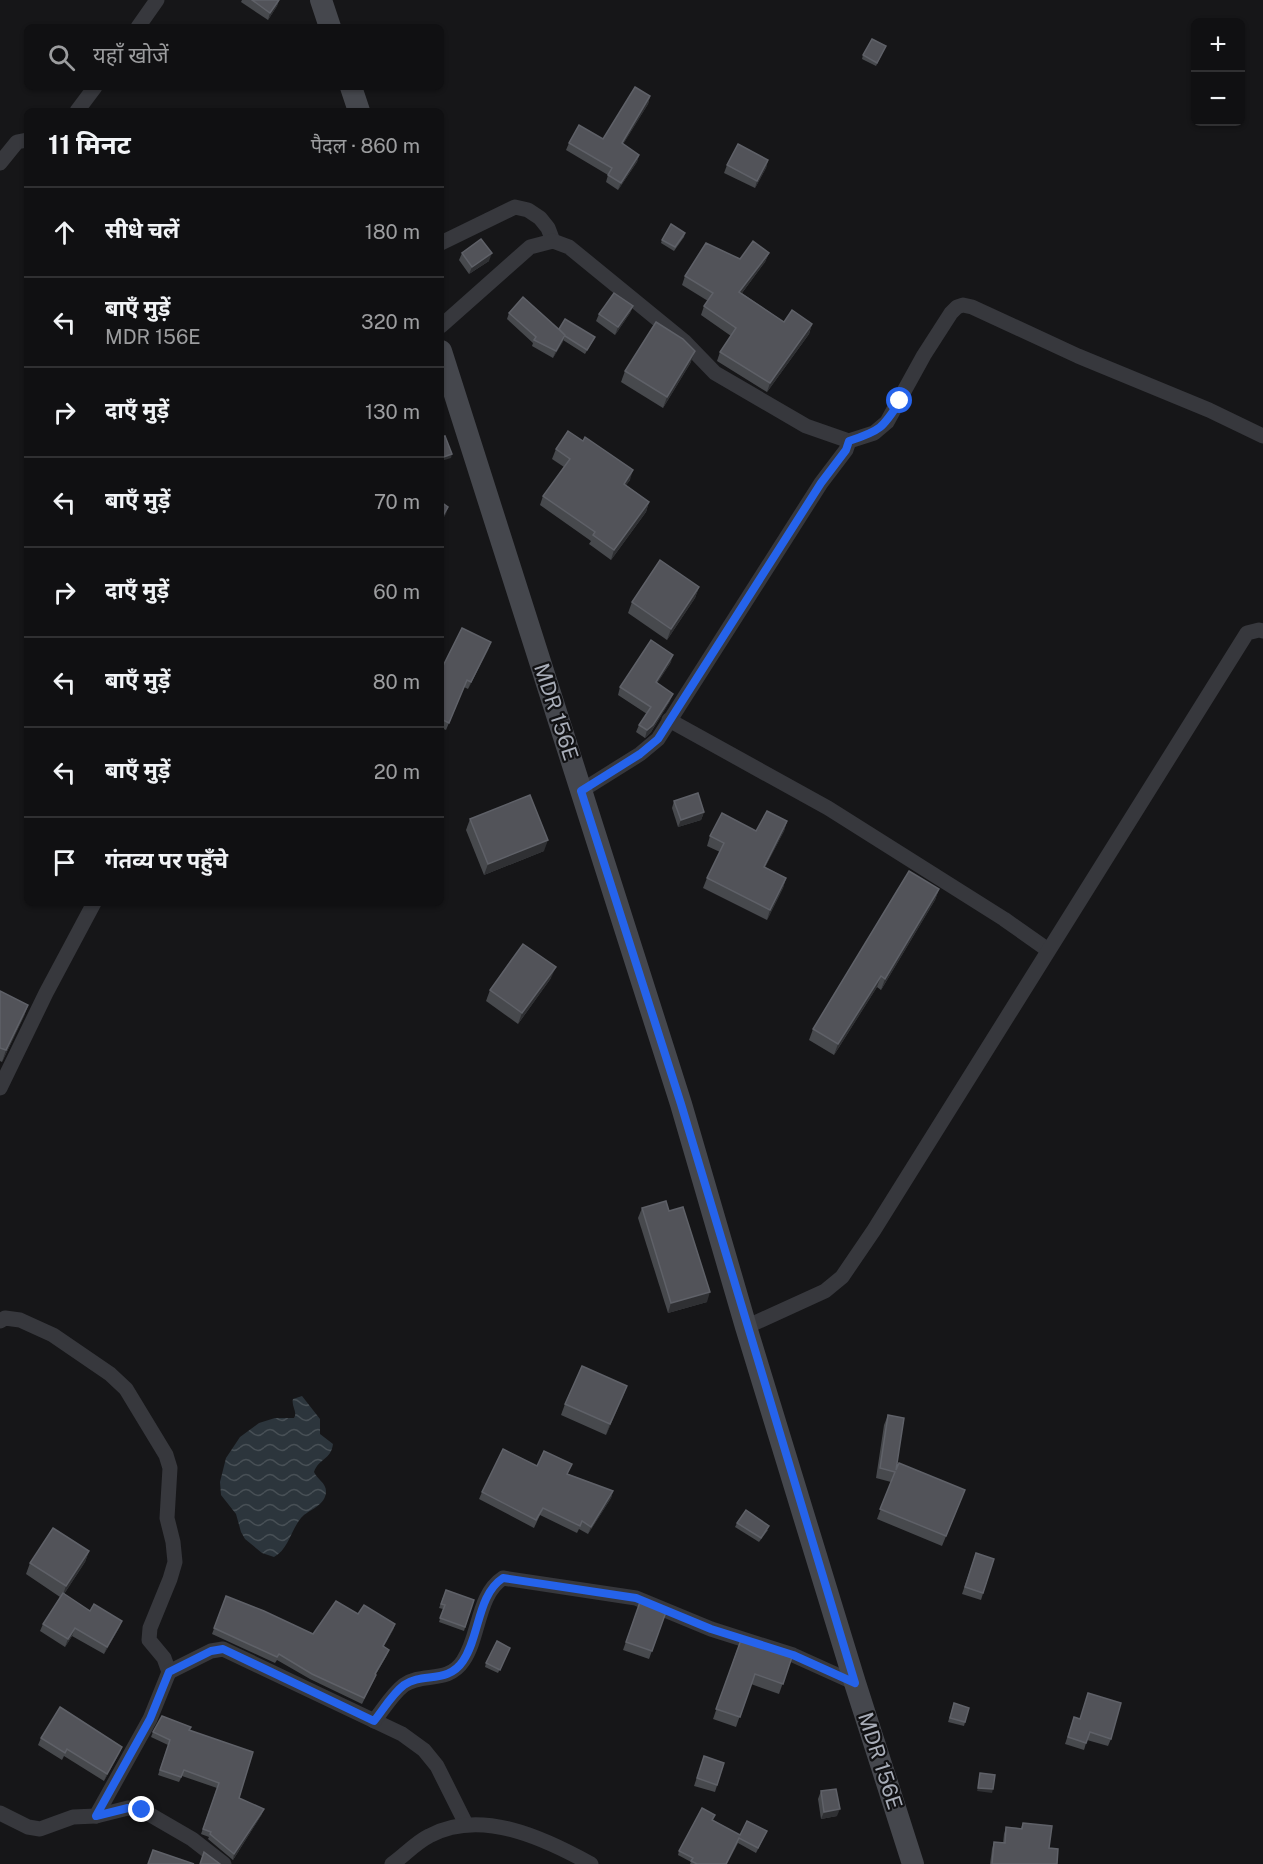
<!DOCTYPE html>
<html lang="hi">
<meta charset="utf-8">
<style>
:root{--surface:#101012;--page:#19191b;--text:#f1f3f6;--muted:#9c9d9f;--line:#303032}
body{margin:0;font-family:"Public Sans","Noto Sans Devanagari",sans-serif;background:var(--page);color:var(--text)}
.controls{position:absolute;right:18px;top:18px;display:grid;overflow:hidden;border-radius:9px;box-shadow:0 2px 4px #0004}
.controls button{width:54px;height:54px;display:grid;place-items:center;padding:0;border:0;border-bottom:2px solid var(--line);background:var(--surface);color:var(--text);font:30px sans-serif}
.stop{position:absolute;width:18px;height:18px;margin:-14px;border:4px solid #2563eb;border-radius:50%;background:#fff}
.stop.end{background:#2563eb;border-color:#fff;box-shadow:0 2px 6px #0008}
.list{margin:0;padding:0;list-style:none}
h2{display:flex;justify-content:space-between;align-items:center;height:78px;margin:0;padding:0 24px;font-size:26px}
h2 small{font-size:20px;font-weight:400;color:var(--muted)}
.list li{display:grid;grid-template-columns:39px 1fr auto;gap:18px;align-items:center;box-sizing:border-box;height:90px;padding:0 24px;border-top:2px solid var(--line)}
.list b{display:block;font-size:22px;white-space:nowrap}
.list p{margin:0;font-size:20px;white-space:nowrap;color:var(--muted)}
.list em{font-size:20px;font-style:normal;color:var(--muted)}
.icon{flex:none;width:33px;height:33px;fill:none;stroke:currentColor;stroke-width:2;stroke-linecap:round;stroke-linejoin:round}
.map{position:relative;flex:none;width:1263px;height:1864px;overflow:hidden}
.search{position:absolute;background:var(--surface);box-shadow:0 2px 4px #0004;left:24px;top:24px;width:420px;height:66px;display:flex;align-items:center;gap:15px;box-sizing:border-box;padding:0 21px;border-radius:9px;color:var(--muted);font-size:22px}
.panel{position:absolute;background:var(--surface);box-shadow:0 2px 4px #0004;left:24px;top:108px;width:420px;height:798px;border-radius:9px}
.map>svg:first-child{display:block}
</style>
<div class="map">
<svg width="1263" height="1864" viewBox="0 0 1263 1864">
<defs>
<pattern id="water-waves" width="16" height="10" patternUnits="userSpaceOnUse" patternTransform="scale(1.5)"><rect width="16" height="10" fill="#2c353c"/><path d="M0 5q4-4 8 0t8 0" fill="none" stroke="#485056"/></pattern>
</defs>
<rect width="100%" height="100%" fill="#161618"/>
<path fill="url(#water-waves)" d="M 302,1396 L 320,1419 L 320,1434 L 333,1444 C 331,1460 319,1458 314,1472 C 317,1479 326,1483 326,1491 C 326,1506 309,1509 301,1518 C 291,1530 288,1550 274,1557 L 262,1553 L 245,1539 L 241,1532 L 236,1514 L 221,1495 L 220,1482 L 226,1458 L 240,1437 L 259,1423 L 275,1418 L 294,1418 C 298,1412 291,1406 293,1399 Z"/>
<g fill="none" stroke-linecap="round" stroke-linejoin="round">
<g stroke="#37383d" stroke-width="15">
<path d="M 138,27 L 157,0"/>
<path d="M 77,111 L 95,87"/>
<path d="M 0,163 L 17,142 L 27,140"/>
<path d="M 441,243 L 515,207 L 528,210 L 540,218 L 548,228 L 553,241"/>
<path d="M 441,326 L 530,247 L 553,241 L 569,247 L 684,341 L 715,373 L 806,426 L 849,441 L 846,450 L 821,483 L 658,739 L 640,754 L 581,791"/>
<path d="M 849,441 L 874,433 L 887,422 L 924,355 L 951,313 L 957,307 L 963,305 L 972,307 L 1078,356 L 1209,410 L 1263,436"/>
<path d="M 669,720 L 828,808 L 1004,919 L 1048,950"/>
<path d="M 0,1088 L 46,993 L 94,903"/>
<path d="M 0,1321 L 5,1318 L 20,1320 L 53,1335 L 110,1374 L 126,1389 L 166,1455 L 170,1468 L 167,1518 L 173,1542 L 175,1562 L 170,1579 L 150,1628 L 149,1640 L 164,1658 L 169,1672 L 150,1719 L 96,1816"/>
<path d="M 746,1327 L 825,1291 L 842,1277 L 874,1230 L 1247,633 L 1259,630 L 1263,631"/>
<path d="M 169,1672 L 211,1651 L 223,1649 L 402,1734 L 424,1750 L 437,1766 L 466,1824"/>
<path d="M 374,1721 C 383,1710 392,1694 404,1685 C 422,1672 448,1684 463,1661 C 480,1636 477,1595 503,1578 L 636,1598 L 711,1629 L 793,1655 L 855,1683"/>
<path d="M 0,1813 L 28,1827 L 40,1829 L 73,1817 L 96,1816 L 128,1808 L 142,1810 L 192,1839 L 224,1864"/>
<path d="M 392,1864 C 404,1856 415,1843 429,1836 C 481,1808 544,1838 591,1864"/>
</g>
<g stroke="#45474d" stroke-width="22">
<path d="M 321,0 L 330,27"/>
<path d="M 351,87 L 359,111"/>
<path d="M 441,351 L 681,1104 L 746,1327 L 855,1683 L 913,1864"/>
</g>
</g>
<g fill="#47494d">
<path d="M 242,0 L 279,0 L 277,6 L 268,20 L 241,2 Z"/>
<path d="M 886,46 L 876,66 L 862,59 L 863,55 Z"/>
<path d="M 650,96 L 648,104 L 623,144 L 639,155 L 637,162 L 618,190 L 606,182 L 608,175 L 566,150 L 569,143 L 603,139 Z"/>
<path d="M 768,160 L 766,168 L 755,188 L 724,173 L 727,165 Z"/>
<path d="M 685,233 L 684,237 L 674,251 L 661,243 L 662,240 Z"/>
<path d="M 462,253 L 489,261 L 469,274 L 459,260 Z"/>
<path d="M 769,253 L 765,262 L 742,293 L 784,322 L 812,324 L 809,334 L 767,392 L 717,361 L 720,352 L 731,336 L 701,315 L 704,306 L 708,301 L 682,285 L 685,276 L 740,259 Z"/>
<path d="M 633,306 L 630,313 L 615,335 L 596,321 L 599,314 Z"/>
<path d="M 509,313 L 559,329 L 595,337 L 585,354 L 563,340 L 553,358 L 532,346 L 533,343 L 507,319 Z"/>
<path d="M 691,362 L 663,408 L 621,382 L 625,371 Z"/>
<path d="M 556,449 L 630,480 L 626,485 L 649,502 L 646,512 L 611,560 L 589,544 L 591,541 L 540,505 L 543,496 L 564,467 L 552,459 Z"/>
<path d="M 699,587 L 695,598 L 667,640 L 628,613 L 632,602 Z"/>
<path d="M 491,642 L 488,650 L 468,689 L 464,687 L 446,730 L 441,728 L 441,670 Z"/>
<path d="M 671,662 L 657,683 L 670,701 L 651,732 L 645,738 L 636,732 L 639,725 L 647,714 L 618,695 L 620,687 Z"/>
<path d="M 674,801 L 704,812 L 701,820 L 678,827 L 672,808 Z"/>
<path d="M 470,819 L 544,851 L 484,875 L 466,830 Z"/>
<path d="M 787,821 L 784,831 L 765,867 L 786,878 L 783,888 L 767,920 L 703,888 L 707,878 L 720,852 L 707,846 L 710,836 L 756,831 Z"/>
<path d="M 939,889 L 935,900 L 881,990 L 877,987 L 834,1055 L 809,1040 L 813,1029 Z"/>
<path d="M 551,978 L 518,1024 L 486,1001 L 490,990 Z"/>
<path d="M 0,991 L 28,1005 L 24,1016 L 2,1062 L 0,1061 Z"/>
<path d="M 642,1208 L 669,1211 L 707,1302 L 668,1313 L 638,1218 Z"/>
<path d="M 627,1386 L 606,1435 L 561,1415 L 565,1404 Z"/>
<path d="M 888,1415 L 896,1470 L 961,1500 L 942,1546 L 877,1519 L 891,1482 L 876,1478 L 884,1425 Z"/>
<path d="M 537,1466 L 568,1474 L 613,1491 L 611,1498 L 588,1534 L 579,1529 L 577,1533 L 540,1515 L 534,1528 L 479,1499 L 482,1492 Z"/>
<path d="M 737,1523 L 768,1530 L 759,1542 L 735,1527 Z"/>
<path d="M 89,1551 L 85,1562 L 64,1594 L 90,1611 L 122,1621 L 119,1628 L 104,1654 L 72,1636 L 65,1647 L 40,1631 L 43,1624 L 60,1597 L 26,1574 L 30,1563 Z"/>
<path d="M 976,1553 L 994,1559 L 981,1600 L 962,1594 Z"/>
<path d="M 446,1590 L 474,1600 L 464,1631 L 439,1622 L 443,1609 L 439,1608 Z"/>
<path d="M 226,1596 L 313,1634 L 358,1614 L 395,1624 L 393,1630 L 384,1646 L 387,1655 L 376,1674 L 374,1680 L 362,1704 L 310,1679 L 277,1660 L 275,1663 L 212,1634 Z"/>
<path d="M 640,1602 L 666,1612 L 649,1659 L 623,1650 Z"/>
<path d="M 737,1650 L 792,1657 L 779,1694 L 751,1684 L 736,1727 L 713,1719 Z"/>
<path d="M 509,1651 L 498,1673 L 485,1667 L 486,1663 Z"/>
<path d="M 954,1703 L 969,1708 L 964,1726 L 948,1722 Z"/>
<path d="M 1074,1717 L 1111,1739 L 1108,1746 L 1087,1740 L 1084,1750 L 1065,1744 Z"/>
<path d="M 189,1730 L 239,1798 L 262,1814 L 233,1860 L 208,1839 L 209,1837 L 201,1834 L 217,1788 L 182,1776 L 179,1782 L 158,1775 L 168,1745 L 151,1737 L 153,1732 Z"/>
<path d="M 41,1738 L 122,1747 L 119,1754 L 104,1781 L 64,1756 L 62,1760 L 38,1745 Z"/>
<path d="M 704,1756 L 724,1763 L 715,1792 L 694,1786 Z"/>
<path d="M 821,1791 L 837,1816 L 821,1819 L 818,1799 Z"/>
<path d="M 713,1820 L 740,1835 L 767,1831 L 756,1853 L 738,1843 L 727,1864 L 690,1864 L 691,1862 L 678,1855 L 679,1851 Z"/>
<path d="M 1023,1823 L 1049,1848 L 1057,1864 L 990,1864 L 992,1849 L 994,1842 L 1003,1843 L 1004,1834 L 1006,1827 L 1021,1828 Z"/>
</g>
<g fill="#2f3033">
<path d="M 279,0 L 277,6 L 268,20 L 270,13 Z"/>
<path d="M 650,96 L 648,104 L 619,151 L 622,143 Z"/>
<path d="M 639,155 L 637,162 L 618,190 L 621,183 Z"/>
<path d="M 768,160 L 766,168 L 755,188 L 757,181 Z"/>
<path d="M 492,253 L 489,261 L 469,274 L 472,267 Z"/>
<path d="M 769,253 L 765,262 L 736,301 L 739,292 Z"/>
<path d="M 633,306 L 630,313 L 615,335 L 618,327 Z"/>
<path d="M 812,324 L 809,334 L 767,392 L 770,383 Z"/>
<path d="M 565,335 L 563,342 L 553,358 L 556,351 Z"/>
<path d="M 695,351 L 691,362 L 663,408 L 667,397 Z"/>
<path d="M 452,454 L 451,458 L 441,461 L 441,458 Z"/>
<path d="M 633,470 L 630,480 L 620,493 L 624,484 Z"/>
<path d="M 649,502 L 646,512 L 611,560 L 614,550 Z"/>
<path d="M 448,507 L 446,514 L 441,522 L 441,519 Z"/>
<path d="M 699,587 L 695,598 L 667,640 L 671,629 Z"/>
<path d="M 491,642 L 488,650 L 468,689 L 471,682 Z"/>
<path d="M 673,655 L 671,662 L 653,690 L 656,682 Z"/>
<path d="M 673,694 L 670,701 L 651,732 L 645,738 L 647,730 Z"/>
<path d="M 704,812 L 701,820 L 678,827 L 681,820 Z"/>
<path d="M 787,821 L 784,831 L 760,877 L 764,867 Z"/>
<path d="M 548,840 L 544,851 L 484,875 L 488,864 Z"/>
<path d="M 786,878 L 783,888 L 767,920 L 770,910 Z"/>
<path d="M 939,889 L 935,900 L 881,990 L 885,979 Z"/>
<path d="M 556,967 L 551,978 L 518,1024 L 522,1013 Z"/>
<path d="M 881,976 L 877,987 L 834,1055 L 838,1044 Z"/>
<path d="M 28,1005 L 24,1016 L 2,1062 L 6,1050 Z"/>
<path d="M 710,1292 L 707,1302 L 668,1313 L 671,1303 Z"/>
<path d="M 627,1386 L 623,1397 L 606,1435 L 610,1424 Z"/>
<path d="M 613,1491 L 611,1498 L 588,1534 L 591,1527 Z"/>
<path d="M 89,1551 L 85,1562 L 62,1597 L 66,1586 Z"/>
<path d="M 122,1621 L 119,1628 L 104,1654 L 107,1647 Z"/>
<path d="M 395,1624 L 393,1630 L 380,1651 L 383,1646 Z"/>
<path d="M 75,1628 L 72,1636 L 65,1647 L 68,1639 Z"/>
<path d="M 389,1650 L 387,1655 L 373,1679 L 375,1674 Z"/>
<path d="M 122,1747 L 119,1754 L 104,1781 L 107,1774 Z"/>
<path d="M 978,1788 L 993,1789 L 992,1793 L 977,1791 Z"/>
<path d="M 264,1809 L 262,1814 L 233,1860 L 234,1854 Z"/>
<path d="M 840,1809 L 837,1816 L 821,1819 L 824,1812 Z"/>
</g>
<g fill="#525359" stroke="#5f6168" stroke-width="1.5">
<path d="M 252,0 L 279,0 L 270,13 Z"/>
<path d="M 872,39 L 886,46 L 877,63 L 863,55 Z"/>
<path d="M 635,87 L 650,96 L 622,143 L 639,155 L 621,183 L 608,175 L 612,168 L 569,143 L 579,125 L 603,139 Z"/>
<path d="M 738,144 L 768,160 L 757,181 L 727,165 Z"/>
<path d="M 671,224 L 685,233 L 675,247 L 662,240 Z"/>
<path d="M 481,239 L 492,253 L 472,267 L 462,253 Z"/>
<path d="M 753,241 L 769,253 L 739,292 L 784,322 L 792,310 L 812,324 L 770,383 L 720,352 L 736,328 L 704,306 L 713,293 L 685,276 L 706,243 L 740,259 Z"/>
<path d="M 614,293 L 633,306 L 618,327 L 599,314 Z"/>
<path d="M 523,297 L 565,335 L 556,351 L 534,340 L 536,337 L 509,313 Z"/>
<path d="M 565,319 L 595,337 L 587,350 L 565,336 L 565,335 L 559,329 Z"/>
<path d="M 656,322 L 683,339 L 695,351 L 667,397 L 625,371 Z"/>
<path d="M 568,431 L 583,441 L 585,437 L 633,470 L 624,484 L 649,502 L 614,550 L 593,535 L 595,532 L 543,496 L 570,459 L 556,449 Z"/>
<path d="M 445,436 L 452,454 L 441,458 L 441,437 Z"/>
<path d="M 441,502 L 448,507 L 441,519 Z"/>
<path d="M 660,560 L 699,587 L 671,629 L 632,602 Z"/>
<path d="M 462,628 L 491,642 L 471,682 L 467,680 L 449,723 L 441,719 L 441,670 Z"/>
<path d="M 651,640 L 673,655 L 656,682 L 673,694 L 653,725 L 647,730 L 639,725 L 651,707 L 620,687 Z"/>
<path d="M 698,793 L 704,812 L 681,820 L 674,801 Z"/>
<path d="M 530,795 L 548,840 L 488,864 L 470,819 Z"/>
<path d="M 767,811 L 787,821 L 764,867 L 786,878 L 770,910 L 707,878 L 724,843 L 710,836 L 722,813 L 756,831 Z"/>
<path d="M 909,871 L 939,889 L 885,979 L 881,976 L 838,1044 L 813,1029 Z"/>
<path d="M 523,944 L 556,967 L 522,1013 L 490,990 Z"/>
<path d="M 0,991 L 28,1005 L 6,1050 L 0,1048 Z"/>
<path d="M 666,1201 L 669,1211 L 683,1207 L 710,1292 L 671,1303 L 642,1208 Z"/>
<path d="M 582,1366 L 627,1386 L 610,1424 L 565,1404 Z"/>
<path d="M 888,1415 L 904,1418 L 896,1470 L 899,1463 L 965,1490 L 946,1536 L 880,1509 L 895,1472 L 880,1468 Z"/>
<path d="M 503,1449 L 537,1466 L 544,1451 L 572,1464 L 567,1474 L 613,1491 L 591,1527 L 582,1521 L 580,1526 L 543,1508 L 536,1520 L 482,1492 Z"/>
<path d="M 746,1510 L 769,1526 L 761,1538 L 737,1523 Z"/>
<path d="M 53,1528 L 89,1551 L 66,1586 L 30,1563 Z"/>
<path d="M 976,1553 L 994,1559 L 983,1593 L 965,1587 Z"/>
<path d="M 446,1590 L 474,1600 L 465,1627 L 440,1618 L 445,1605 L 441,1604 Z"/>
<path d="M 63,1593 L 90,1611 L 94,1604 L 122,1621 L 107,1647 L 75,1628 L 68,1639 L 43,1624 Z"/>
<path d="M 226,1596 L 264,1611 L 313,1634 L 336,1601 L 358,1614 L 364,1605 L 395,1624 L 383,1646 L 389,1650 L 375,1674 L 376,1675 L 364,1698 L 312,1674 L 279,1654 L 277,1657 L 214,1628 Z"/>
<path d="M 640,1602 L 666,1612 L 652,1651 L 626,1642 Z"/>
<path d="M 741,1640 L 792,1657 L 783,1684 L 755,1674 L 740,1717 L 716,1709 Z"/>
<path d="M 497,1641 L 510,1648 L 500,1670 L 486,1663 Z"/>
<path d="M 1088,1693 L 1121,1703 L 1111,1739 L 1090,1732 L 1086,1743 L 1068,1737 L 1074,1717 L 1080,1719 Z"/>
<path d="M 954,1703 L 969,1708 L 965,1722 L 950,1718 Z"/>
<path d="M 60,1707 L 122,1747 L 107,1774 L 67,1749 L 65,1753 L 41,1738 Z"/>
<path d="M 162,1716 L 191,1727 L 189,1730 L 253,1752 L 239,1798 L 264,1809 L 234,1854 L 210,1834 L 211,1832 L 203,1829 L 219,1783 L 184,1770 L 181,1777 L 160,1770 L 170,1740 L 153,1732 Z"/>
<path d="M 704,1756 L 724,1763 L 717,1785 L 697,1778 Z"/>
<path d="M 980,1773 L 995,1775 L 993,1789 L 978,1788 Z"/>
<path d="M 836,1789 L 840,1809 L 824,1812 L 821,1791 Z"/>
<path d="M 702,1808 L 715,1815 L 712,1820 L 740,1835 L 747,1821 L 767,1831 L 758,1848 L 739,1838 L 726,1864 L 697,1864 L 691,1861 L 693,1858 L 679,1851 Z"/>
<path d="M 1023,1823 L 1052,1826 L 1049,1848 L 1058,1849 L 1057,1864 L 992,1864 L 994,1842 L 1005,1843 L 1006,1827 L 1022,1829 Z"/>
<path d="M 153,1850 L 194,1864 L 148,1864 Z"/>
<path d="M 204,1852 L 220,1864 L 200,1864 Z"/>
</g>
<g fill="none" stroke-linecap="round" stroke-linejoin="round">
<path stroke="#2563eb" stroke-width="8" d="M 142,1810 L 128,1808 L 96,1816 L 150,1719 L 169,1672 L 211,1651 L 223,1649 L 374,1721 C 383,1710 392,1694 404,1685 C 422,1672 448,1684 463,1661 C 480,1636 477,1595 503,1578 L 636,1598 L 711,1629 L 793,1655 L 855,1683 L 681,1104 L 581,791 L 640,754 L 658,739 L 821,483 L 846,450 L 849,441 C 880,431 883,428 900,401"/>
</g>
<g text-anchor="middle" stroke-width="4.5" stroke-linejoin="round" paint-order="stroke">
<g font-size="21" fill="#a8adb8" stroke="#111113">
<text transform="translate(556 712) rotate(72)" y="7">MDR 156E</text>
<text transform="translate(880 1761) rotate(72)" y="7">MDR 156E</text>
</g>
</g>
</svg>
<div class="controls">
<button>+</button>
<button>−</button>
</div>
<div class="stop" style="left:900px;top:401px"></div>
<div class="stop end" style="left:142px;top:1810px"></div>
<div class="search"><svg class="icon" aria-label="search" viewBox="0 0 24 24"><circle cx="10" cy="10" r="6"/><path d="M15 15l6 6"/></svg>यहाँ खोजें</div>
<section class="panel">
<h2>11 मिनट<small>पैदल · 860 m</small></h2>
<ul class="list">
<li><svg class="icon" aria-label="ahead" viewBox="0 0 24 24"><path d="M12 20V5M6 11l6-6 6 6"/></svg><div><b>सीधे चलें</b></div><em>180 m</em></li>
<li><svg class="icon" aria-label="left" viewBox="0 0 24 24"><path d="M17 20v-9H6M10 6l-5 5 5 5"/></svg><div><b>बाएँ मुड़ें</b><p>MDR 156E</p></div><em>320 m</em></li>
<li><svg class="icon" aria-label="right" viewBox="0 0 24 24"><path d="M7 20v-9h11M14 6l5 5-5 5"/></svg><div><b>दाएँ मुड़ें</b></div><em>130 m</em></li>
<li><svg class="icon" aria-label="left" viewBox="0 0 24 24"><path d="M17 20v-9H6M10 6l-5 5 5 5"/></svg><div><b>बाएँ मुड़ें</b></div><em>70 m</em></li>
<li><svg class="icon" aria-label="right" viewBox="0 0 24 24"><path d="M7 20v-9h11M14 6l5 5-5 5"/></svg><div><b>दाएँ मुड़ें</b></div><em>60 m</em></li>
<li><svg class="icon" aria-label="left" viewBox="0 0 24 24"><path d="M17 20v-9H6M10 6l-5 5 5 5"/></svg><div><b>बाएँ मुड़ें</b></div><em>80 m</em></li>
<li><svg class="icon" aria-label="left" viewBox="0 0 24 24"><path d="M17 20v-9H6M10 6l-5 5 5 5"/></svg><div><b>बाएँ मुड़ें</b></div><em>20 m</em></li>
<li><svg class="icon" aria-label="arrive" viewBox="0 0 24 24"><path d="M6 21V4h12l-3 4 3 4H6"/></svg><div><b>गंतव्य पर पहुँचे</b></div></li>
</ul>
</section>
</div>
